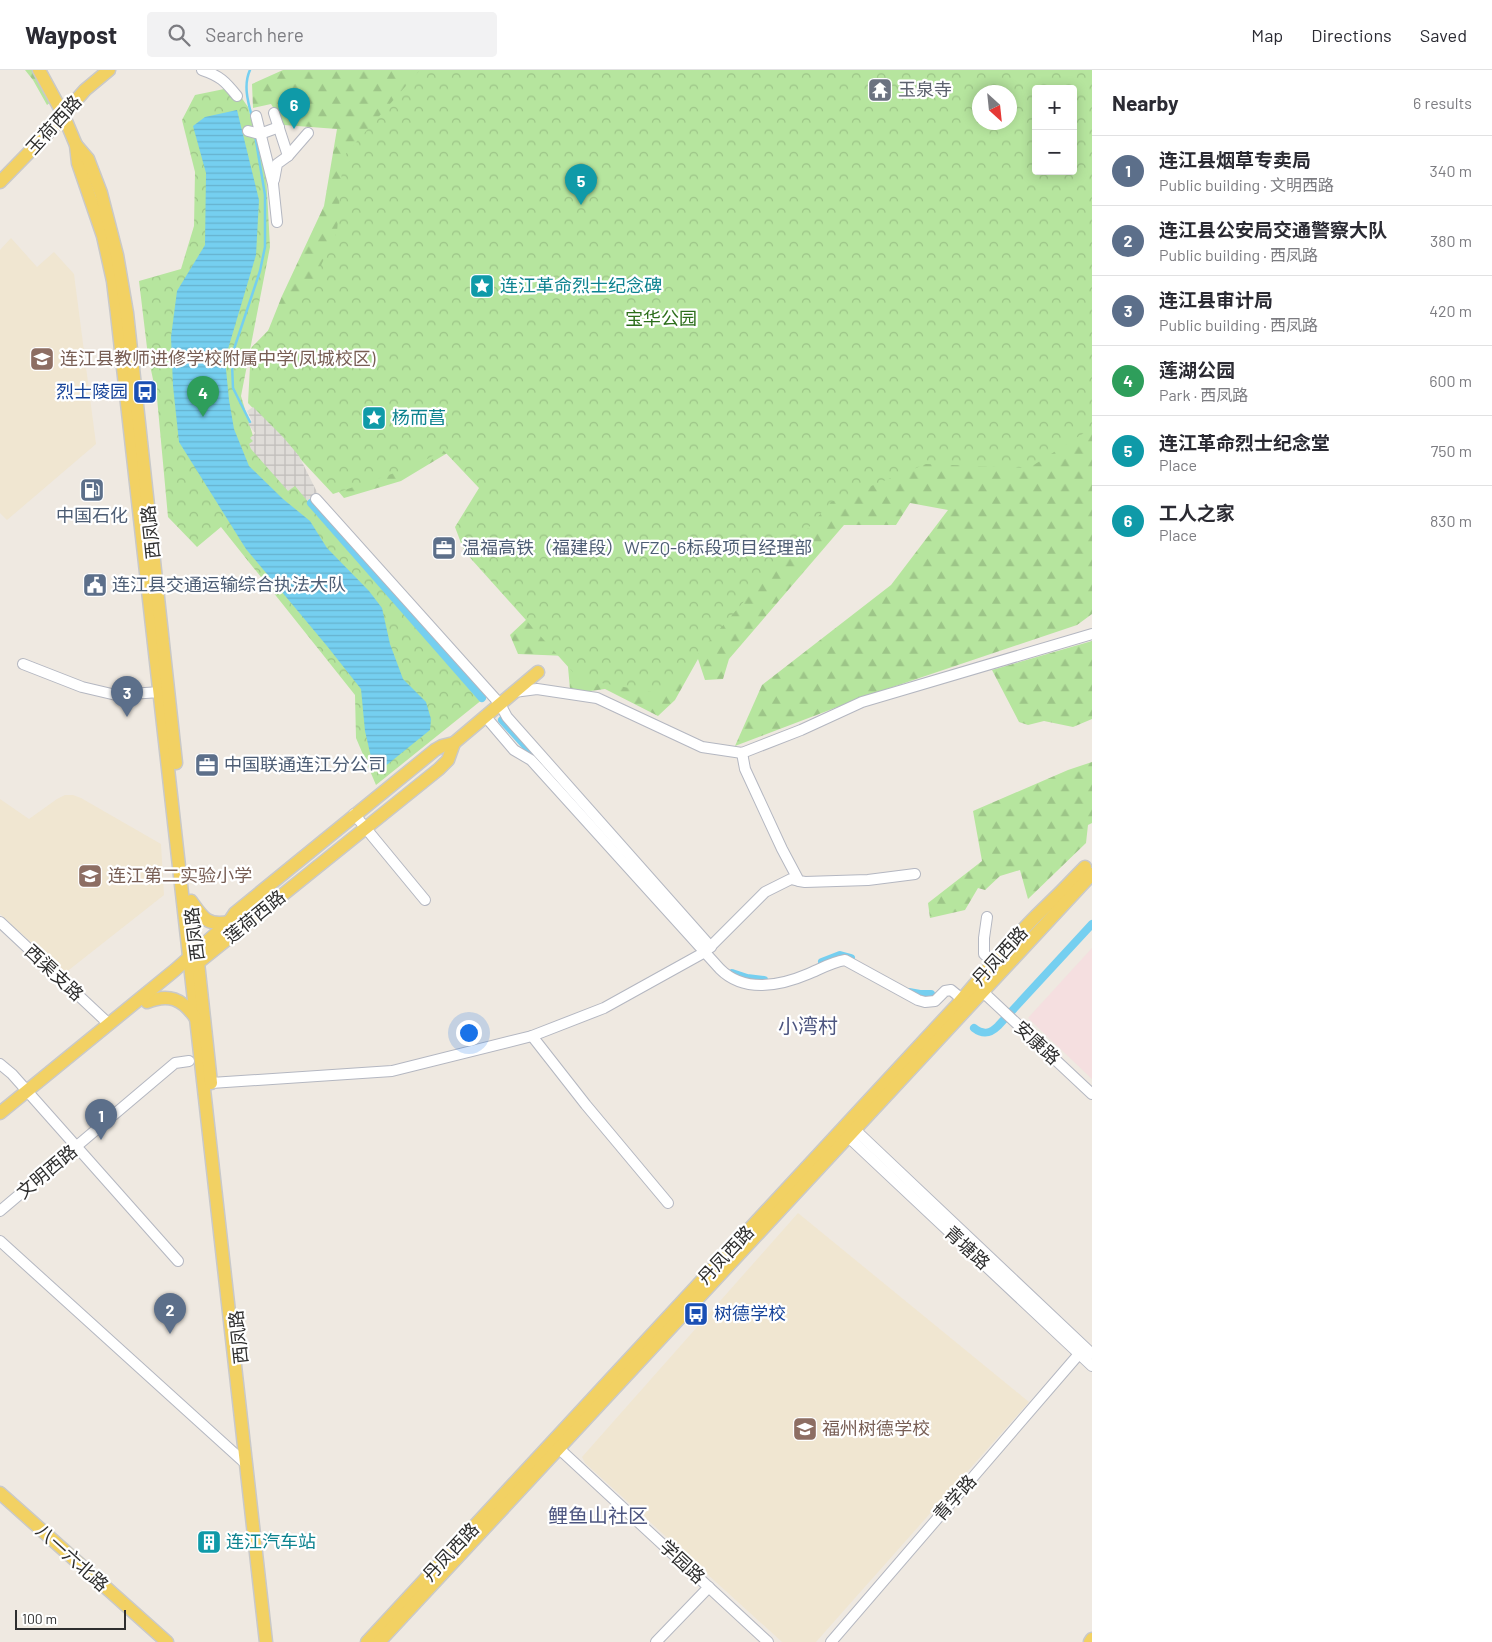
<!DOCTYPE html>
<meta charset="utf-8">
<style>
:root{--surface:#fff;--page:#f2f2f3;--text:#2b2b33;--muted:#7c7c81;--line:#e1e1e2;--accent:#4264fb}
body{margin:0;font-family:Barlow,"Noto Sans SC",sans-serif;background:var(--page);color:var(--text)}
.controls{position:absolute;right:15px;top:15px;display:grid;overflow:hidden;border-radius:5px;box-shadow:0 2px 12px #0003}
.controls button{width:45px;height:45px;display:grid;place-items:center;padding:0;border:0;border-bottom:1px solid var(--line);background:var(--surface);color:var(--text);font:25px sans-serif}
.compass{position:absolute;left:972px;top:15px;width:45px;height:45px;border-radius:50%;background:var(--surface);box-shadow:0 2px 12px #0003;rotate:153deg}
.scale{position:absolute;left:15px;bottom:12px;width:111px;box-sizing:border-box;padding-left:5px;border:2px solid #2e2e2e;border-top:0;font-size:14px;line-height:18px;white-space:nowrap;color:#2e2e2e;-webkit-text-stroke:4px #fff;paint-order:stroke}
.you{position:absolute;left:468px;top:962px;width:18px;height:18px;margin:-12px;border:4px solid #fff;border-radius:50%;background:#1a73e8;box-shadow:0 0 0 8px #1a73e833}
.badge{display:grid;place-items:center;width:32px;height:32px;border-radius:50%;background:var(--accent);color:#fff;font-size:16px;font-weight:700}
.pin{position:absolute;translate:-50% -41px;filter:drop-shadow(0 1px 2px #0008)}
.pin::after{content:'';position:absolute;top:26px;width:18px;height:15px;background:inherit;clip-path:polygon(0 0,100% 0,50% 100%)}
.list{margin:0;padding:0;list-style:none}
h2{display:flex;justify-content:space-between;align-items:center;height:65px;margin:0;padding:0 20px;font-size:21px}
h2 small{font-size:16px;font-weight:400;color:var(--muted)}
.list li{display:grid;grid-template-columns:32px 1fr auto;gap:15px;align-items:center;box-sizing:border-box;height:70px;padding:0 20px;border-top:1px solid var(--line)}
.list b{display:block;font-size:19px;white-space:nowrap}
.list p{margin:0;font-size:16px;white-space:nowrap;color:var(--muted)}
.list em{font-size:16px;font-style:normal;color:var(--muted)}
.icon{flex:none;width:28px;height:28px;fill:none;stroke:currentColor;stroke-width:2;stroke-linecap:round;stroke-linejoin:round}
.map{position:relative;flex:none;width:1092px;height:1572px;overflow:hidden}
header{display:flex;align-items:center;gap:30px;box-sizing:border-box;height:70px;padding:0 25px;background:var(--surface);border-bottom:1px solid var(--line)}
header strong{font-size:24px}
nav{display:flex;gap:28px;margin-inline-start:auto;font-size:18px}
.search{width:350px;height:45px;background:var(--page);display:flex;align-items:center;gap:12px;box-sizing:border-box;padding:0 18px;border-radius:5px;color:var(--muted);font-size:19px}
main{display:flex}
aside{flex:1;background:var(--surface)}
.map>svg:first-child{display:block}
</style>
<header>
<strong>Waypost</strong>
<div class="search"><svg class="icon" aria-label="search" viewBox="0 0 24 24"><circle cx="10" cy="10" r="6"/><path d="M15 15l6 6"/></svg>Search here</div>
<nav><a>Map</a><a>Directions</a><a>Saved</a></nav>
</header>
<main>
<div class="map">
<svg width="1092" height="1572" viewBox="0 0 1092 1572">
<defs>
<pattern id="forest-firs" width="22" height="20" patternUnits="userSpaceOnUse" patternTransform="scale(1.25)"><rect width="22" height="20" fill="#b6e59e"/><path d="M5 1l3.5 6h-7zM16 11l3.5 6h-7z" fill="#9dc588"/></pattern>
<pattern id="park-crowns" width="20" height="18" patternUnits="userSpaceOnUse" patternTransform="scale(1.25)"><rect width="20" height="18" fill="#b6e59e"/><path d="M2 6a3 3 0 1 1 6 0M12 15a3 3 0 1 1 6 0" fill="none" stroke="#9dc588"/></pattern>
<pattern id="plaza-grid" width="8" height="8" patternUnits="userSpaceOnUse" patternTransform="scale(1.25)"><rect width="8" height="8" fill="#dfdcd8"/><path d="M0 4h8M4 0v8" fill="none" stroke="#c0bdba"/></pattern>
<pattern id="water-rules" width="6" height="5" patternUnits="userSpaceOnUse" patternTransform="scale(1.25)"><rect width="6" height="5" fill="#75cff0"/><path d="M0 2.5h6" fill="none" stroke="#66b2ce"/></pattern>
</defs>
<rect width="100%" height="100%" fill="#efe9e1"/>
<g fill="#f0e6d1">
<path d="M 11,168 L 37,197 L 54,182 L 74,204 L 96,374 L 7,450 L 0,443 L 0,180 Z"/>
<path d="M 65,725 L 73,725 L 81,728 L 161,774 L 164,825 L 65,903 L 0,844 L 0,729 L 29,749 L 57,729 Z"/>
<path d="M 798,1143 L 1029,1332 L 816,1572 L 782,1572 L 585,1393 L 582,1387 Z"/>
</g>
<path fill="#f5dfe0" d="M 1092,878 L 1092,1009 L 1028,948 Z"/>
<g fill="url(#forest-firs)" fill-rule="evenodd">
<path d="M 25,0 L 33,0 L 51,32 L 47,35 L 33,10 Z"/>
<path d="M 283,0 L 803,0 L 939,15 L 1092,0 L 1092,544 L 1077,555 L 869,625 L 735,676 L 762,615 L 891,515 L 948,440 L 910,433 L 896,455 L 844,455 L 729,589 L 723,609 L 705,610 L 698,589 L 675,630 L 658,646 L 605,619 L 583,622 L 570,619 L 567,586 L 518,584 L 510,565 L 528,548 L 484,413 L 454,379 L 401,411 L 344,428 L 308,386 L 260,281 L 282,226 L 324,136 L 337,59 L 284,55 L 271,34 L 253,38 L 252,14 ZM 1036,19 L 1073,19 L 1073,101 L 1036,101 ZM 979,22 L 1009,22 L 1009,52 L 979,52 Z"/>
<path d="M 1092,571 L 1092,649 L 1073,657 L 1044,651 L 1028,655 L 1019,652 L 992,600 Z"/>
<path d="M 1092,692 L 1092,753 L 1088,755 L 1086,773 L 1028,829 L 1020,800 L 1000,806 L 985,820 L 978,818 L 965,840 L 930,848 L 928,833 L 982,791 L 973,741 L 1068,700 Z"/>
</g>
<g fill="url(#park-crowns)" fill-rule="evenodd">
<path d="M 420,0 L 1092,0 L 1092,358 L 1029,398 L 926,394 L 831,432 L 663,624 L 579,609 L 464,481 L 455,457 L 479,418 L 443,380 L 415,396 L 333,424 L 248,333 L 251,278 L 311,216 L 337,162 L 343,87 ZM 1036,19 L 1073,19 L 1073,101 L 1036,101 ZM 979,22 L 1009,22 L 1009,52 L 979,52 Z"/>
<path d="M 234,17 L 248,37 L 266,103 L 270,177 L 241,326 L 253,366 L 278,396 L 331,452 L 483,629 L 376,715 L 356,668 L 355,625 L 221,457 L 197,477 L 168,447 L 157,328 L 148,286 L 139,211 L 181,199 L 194,156 L 195,102 L 182,50 L 195,25 Z"/>
</g>
<path fill="url(#plaza-grid)" d="M 253,337 L 283,367 L 299,386 L 319,426 L 310,434 L 295,416 L 288,421 L 251,379 L 249,374 L 253,371 L 250,368 L 255,363 L 248,354 L 252,351 L 247,341 Z"/>
<path fill="url(#water-rules)" d="M 237,40 L 259,130 L 256,185 L 225,289 L 229,330 L 234,359 L 249,396 L 283,429 L 310,451 L 327,478 L 369,521 L 382,538 L 390,574 L 403,609 L 426,632 L 431,649 L 430,660 L 383,698 L 371,687 L 365,661 L 361,619 L 327,576 L 246,479 L 179,372 L 173,316 L 171,267 L 177,221 L 205,175 L 206,103 L 193,56 L 205,47 Z"/>
<g fill="none" stroke-linecap="round" stroke-linejoin="round">
<g stroke="#75cff0" stroke-width="2.5">
<path d="M 250,0 C 243,15 248,32 252,47"/>
<path d="M 250,352 L 233,318 L 232,294 L 234,279 L 260,201 L 265,177 L 265,125 L 255,65"/>
</g>
<g stroke="#75cff0" stroke-width="8">
<path d="M 311,433 L 482,628"/>
<path d="M 502,650 L 541,693"/>
<path d="M 822,892 L 840,885 L 851,888"/>
<path d="M 732,903 L 747,908 L 764,910"/>
<path d="M 909,922 L 920,924 L 931,924"/>
<path d="M 974,958 C 983,965 990,964 998,956 L 1092,854"/>
</g>
<defs>
<g id="minor">
<path d="M 202,0 C 220,6 225,11 237,26"/>
<path d="M 274,43 L 288,86"/>
<path d="M 256,46 L 273,114 L 277,152"/>
<path d="M 248,61 L 260,64 L 279,57"/>
<path d="M 274,110 L 277,94 L 288,86 L 308,63"/>
<path d="M 316,429 L 500,634 L 507,647 L 711,877"/>
<path d="M 23,594 L 82,617 L 116,625 L 160,622"/>
<path d="M 514,622 L 537,619 L 597,628 L 702,677 L 742,683 L 801,660 L 862,632 L 1092,564"/>
<path d="M 485,646 L 514,680 L 531,690 L 720,899 C 744,923 780,916 808,904 C 820,899 832,892 845,890 L 918,930 L 925,932 L 935,931 L 945,921 L 951,920 L 962,929"/>
<path d="M 742,683 L 745,699 L 782,779 L 799,811 L 805,812 L 868,810 L 915,804"/>
<path d="M 354,744 L 425,830"/>
<path d="M 987,847 L 984,868 L 984,884 L 994,892"/>
<path d="M 0,852 L 109,954"/>
<path d="M 983,922 L 1092,1024"/>
<path d="M 532,966 L 586,1035 L 668,1133"/>
<path d="M 0,994 L 12,1004 L 178,1191"/>
<path d="M 211,1013 L 392,1001 L 532,966 L 604,938 L 705,882 L 765,822 L 791,809 L 799,811"/>
<path d="M 850,1055 L 1092,1284"/>
<path d="M 843,1062 L 1092,1296"/>
<path d="M 0,1141 L 175,993 L 189,991"/>
<path d="M 0,1171 L 245,1393"/>
<path d="M 554,1374 L 768,1572"/>
<path d="M 656,1572 L 709,1517"/>
<path d="M 831,1572 L 1079,1284"/>
</g>
<g id="major">
<path d="M 39,0 L 63,44 L 76,75 L 78,93 L 103,166 L 113,211 L 117,244 L 266,1572"/>
<path d="M 76,75 L 88,89 L 101,123 L 117,185 L 127,243 L 176,693"/>
<path d="M 0,112 L 44,67 L 85,20 L 109,0"/>
<path d="M 191,831 C 203,848 207,856 229,852"/>
<path d="M 196,874 L 211,1013"/>
<path d="M 194,896 L 439,699 L 448,690 L 454,673"/>
<path d="M 147,932 C 169,923 182,929 195,947"/>
<path d="M 0,1043 L 175,900 L 229,852 L 235,843 L 435,680 L 442,676 L 454,673 L 538,602"/>
<path d="M 0,1423 L 167,1572"/>
<path d="M 367,1572 L 957,935 C 983,905 1008,874 1036,846 C 1053,830 1069,814 1085,797"/>
<path d="M 379,1572 L 1092,804"/>
<path d="M 1090,1572 L 1092,1569"/>
</g>
</defs>
<use href="#minor" stroke="#b4b7c1" stroke-width="12"/>
<use href="#major" stroke="#c9c9c9" stroke-width="15"/>
<use href="#minor" stroke="#fff" stroke-width="10"/>
<use href="#major" stroke="#f2d163" stroke-width="12"/>
</g>
<defs>
<symbol id="temple-square" viewBox="-11 -11 22 22"><rect x="-9" y="-9" width="18" height="18" rx="4" fill="#6b7280" stroke="#fff"/><path d="M0-6L5-2H3V0L6.5 2.5H4V6H1.5V3h-3V6H-4V2.5H-6.5L-3 0V-2H-5Z" fill="#fff"/></symbol>
<symbol id="sight-square" viewBox="-11 -11 22 22"><rect x="-9" y="-9" width="18" height="18" rx="4" fill="#0f9aa8" stroke="#fff"/><path d="M0-6L1.8-2.2L6-1.7L2.9 1.2L3.7 5.4L0 3.3L-3.7 5.4L-2.9 1.2L-6-1.7L-1.8-2.2Z" fill="#fff"/></symbol>
<symbol id="school-square" viewBox="-11 -11 22 22"><rect x="-9" y="-9" width="18" height="18" rx="4" fill="#8d6e63" stroke="#fff"/><path d="M0-5L7-2L0 1L-7-2ZM-4 1L0 2.5L4 1V4Q0 6-4 4Z" fill="#fff"/></symbol>
<symbol id="bus-square" viewBox="-11 -11 22 22"><rect x="-9" y="-9" width="18" height="18" rx="4" fill="#1a4fb4" stroke="#fff"/><path d="M-5-6H5V4H4V6H2V4H-2V6H-4V4H-5ZM-3.5-4V0h7V-4ZM-3.5 1.2v1.5H-2V1.2ZM2 1.2v1.5H3.5V1.2Z" fill="#fff"/></symbol>
<symbol id="fuel-square" viewBox="-11 -11 22 22"><rect x="-9" y="-9" width="18" height="18" rx="4" fill="#5c6f8a" stroke="#fff"/><path d="M-5.5-6h7V0h2V4h1.3V-2.5L3-4.5l.8-.8L6-3V5H2.5V1h-1V6h-7ZM-4.2-4.7v3.2H.2V-4.7Z" fill="#fff"/></symbol>
<symbol id="office-square" viewBox="-11 -11 22 22"><rect x="-9" y="-9" width="18" height="18" rx="4" fill="#5c6f8a" stroke="#fff"/><path d="M-6-3h4V-5.5h4V-3h4V5H-6ZM-1-4.5V-3h2v-1.5ZM-6 0V1H6V0Z" fill="#fff"/></symbol>
<symbol id="civic-square" viewBox="-11 -11 22 22"><rect x="-9" y="-9" width="18" height="18" rx="4" fill="#5c6f8a" stroke="#fff"/><path d="M-.6-6.5H3V-4.5H.6V-3L4-1V1h2V6H-6V1h2V-1L-.6-3ZM-1.2 2.5V6h2.4V2.5Z" fill="#fff"/></symbol>
<symbol id="building-square" viewBox="-11 -11 22 22"><rect x="-9" y="-9" width="18" height="18" rx="4" fill="#0f9aa8" stroke="#fff"/><path d="M-4-6H4V6H1V3H-1V6H-4ZM-2.5-4.3h1.7v1.8h-1.7ZM.8-4.3h1.7v1.8H.8ZM-2.5-1h1.7V.8h-1.7ZM.8-1h1.7V.8H.8Z" fill="#fff"/></symbol>
</defs>
<g fill-rule="evenodd">
<use href="#temple-square" x="866" y="6" width="28" height="28"/>
<use href="#sight-square" x="468" y="202" width="28" height="28"/>
<use href="#school-square" x="28" y="275" width="28" height="28"/>
<use href="#bus-square" x="131" y="308" width="28" height="28"/>
<use href="#sight-square" x="360" y="334" width="28" height="28"/>
<use href="#fuel-square" x="78" y="406" width="28" height="28"/>
<use href="#office-square" x="430" y="464" width="28" height="28"/>
<use href="#civic-square" x="81" y="501" width="28" height="28"/>
<use href="#office-square" x="193" y="681" width="28" height="28"/>
<use href="#school-square" x="76" y="792" width="28" height="28"/>
<use href="#bus-square" x="682" y="1230" width="28" height="28"/>
<use href="#school-square" x="791" y="1345" width="28" height="28"/>
<use href="#building-square" x="195" y="1458" width="28" height="28"/>
</g>
<g text-anchor="middle" stroke-width="4.5" stroke-linejoin="round" paint-order="stroke">
<g font-size="18" fill="#5b616d" stroke="#fff" text-anchor="start">
<text x="898" y="26">玉泉寺</text>
</g>
<g font-size="18" fill="#2e2e2e" stroke="#fff">
<text transform="translate(54 55) rotate(-48)" y="6">玉荷西路</text>
<text transform="translate(151 462) rotate(-96)" y="6">西凤路</text>
<text transform="translate(255 847) rotate(-39)" y="6">莲荷西路</text>
<text transform="translate(195 864) rotate(-97)" y="6">西凤路</text>
<text transform="translate(1000 886) rotate(-48)" y="6">丹凤西路</text>
<text transform="translate(54 903) rotate(43)" y="6">西渠支路</text>
<text transform="translate(1037 973) rotate(43)" y="6">安康路</text>
<text transform="translate(47 1102) rotate(-40)" y="6">文明西路</text>
<text transform="translate(967 1178) rotate(43)" y="6">青塘路</text>
<text transform="translate(726 1185) rotate(-47)" y="6">丹凤西路</text>
<text transform="translate(239 1267) rotate(-96)" y="6">西凤路</text>
<text transform="translate(955 1428) rotate(-49)" y="6">青学路</text>
<text transform="translate(451 1482) rotate(-47)" y="6">丹凤西路</text>
<text transform="translate(72 1488) rotate(42)" y="6">八一六北路</text>
<text transform="translate(682 1492) rotate(43)" y="6">学园路</text>
</g>
<g font-size="18" fill="#0d838f" stroke="#fff" text-anchor="start">
<text x="500" y="222">连江革命烈士纪念碑</text>
<text x="392" y="354">杨而菖</text>
<text x="226" y="1478">连江汽车站</text>
</g>
<g font-size="18" fill="#2c6e1b" stroke="#fff">
<text x="661" y="255">宝华公园</text>
</g>
<g font-size="18" fill="#785e54" stroke="#fff" text-anchor="start">
<text x="60" y="295">连江县教师进修学校附属中学(凤城校区)</text>
<text x="108" y="812">连江第二实验小学</text>
<text x="822" y="1365">福州树德学校</text>
</g>
<g font-size="18" fill="#164399" stroke="#fff" text-anchor="end">
<text x="128" y="328">烈士陵园</text>
<text x="714" y="1250" text-anchor="start">树德学校</text>
</g>
<g font-size="18" fill="#4e5e75" stroke="#fff" text-anchor="start">
<text x="92" y="452" text-anchor="middle">中国石化</text>
<text x="462" y="484">温福高铁（福建段）WFZQ-6标段项目经理部</text>
<text x="112" y="521">连江县交通运输综合执法大队</text>
<text x="224" y="701">中国联通连江分公司</text>
</g>
<g font-size="20" fill="#4d5680" stroke="#fff">
<text x="808" y="963">小湾村</text>
<text x="598" y="1453">鲤鱼山社区</text>
</g>
</g>
</svg>
<div class="controls">
<button>+</button>
<button>−</button>
</div>
<svg class="compass" viewBox="-18 -18 36 36"><path d="M0-13l5 13h-10z" fill="#e53935"/><path d="M0 13l5-13h-10z" fill="#7c7c81"/></svg>
<div class="scale">100 m</div>
<div class="you"></div>
<div class="pin badge" style="left:101px;top:1070px;background:#5c6f8a">1</div>
<div class="pin badge" style="left:170px;top:1264px;background:#5c6f8a">2</div>
<div class="pin badge" style="left:127px;top:647px;background:#5c6f8a">3</div>
<div class="pin badge" style="left:203px;top:347px;background:#2e9e5b">4</div>
<div class="pin badge" style="left:581px;top:135px;background:#0f9aa8">5</div>
<div class="pin badge" style="left:294px;top:59px;background:#0f9aa8">6</div>
</div>
<aside>
<h2>Nearby<small>6 results</small></h2>
<ul class="list">
<li><span class="badge" style="background:#5c6f8a">1</span><div><b>连江县烟草专卖局</b><p>Public building · 文明西路</p></div><em>340 m</em></li>
<li><span class="badge" style="background:#5c6f8a">2</span><div><b>连江县公安局交通警察大队</b><p>Public building · 西凤路</p></div><em>380 m</em></li>
<li><span class="badge" style="background:#5c6f8a">3</span><div><b>连江县审计局</b><p>Public building · 西凤路</p></div><em>420 m</em></li>
<li><span class="badge" style="background:#2e9e5b">4</span><div><b>莲湖公园</b><p>Park · 西凤路</p></div><em>600 m</em></li>
<li><span class="badge" style="background:#0f9aa8">5</span><div><b>连江革命烈士纪念堂</b><p>Place</p></div><em>750 m</em></li>
<li><span class="badge" style="background:#0f9aa8">6</span><div><b>工人之家</b><p>Place</p></div><em>830 m</em></li>
</ul>
</aside>
</main>
